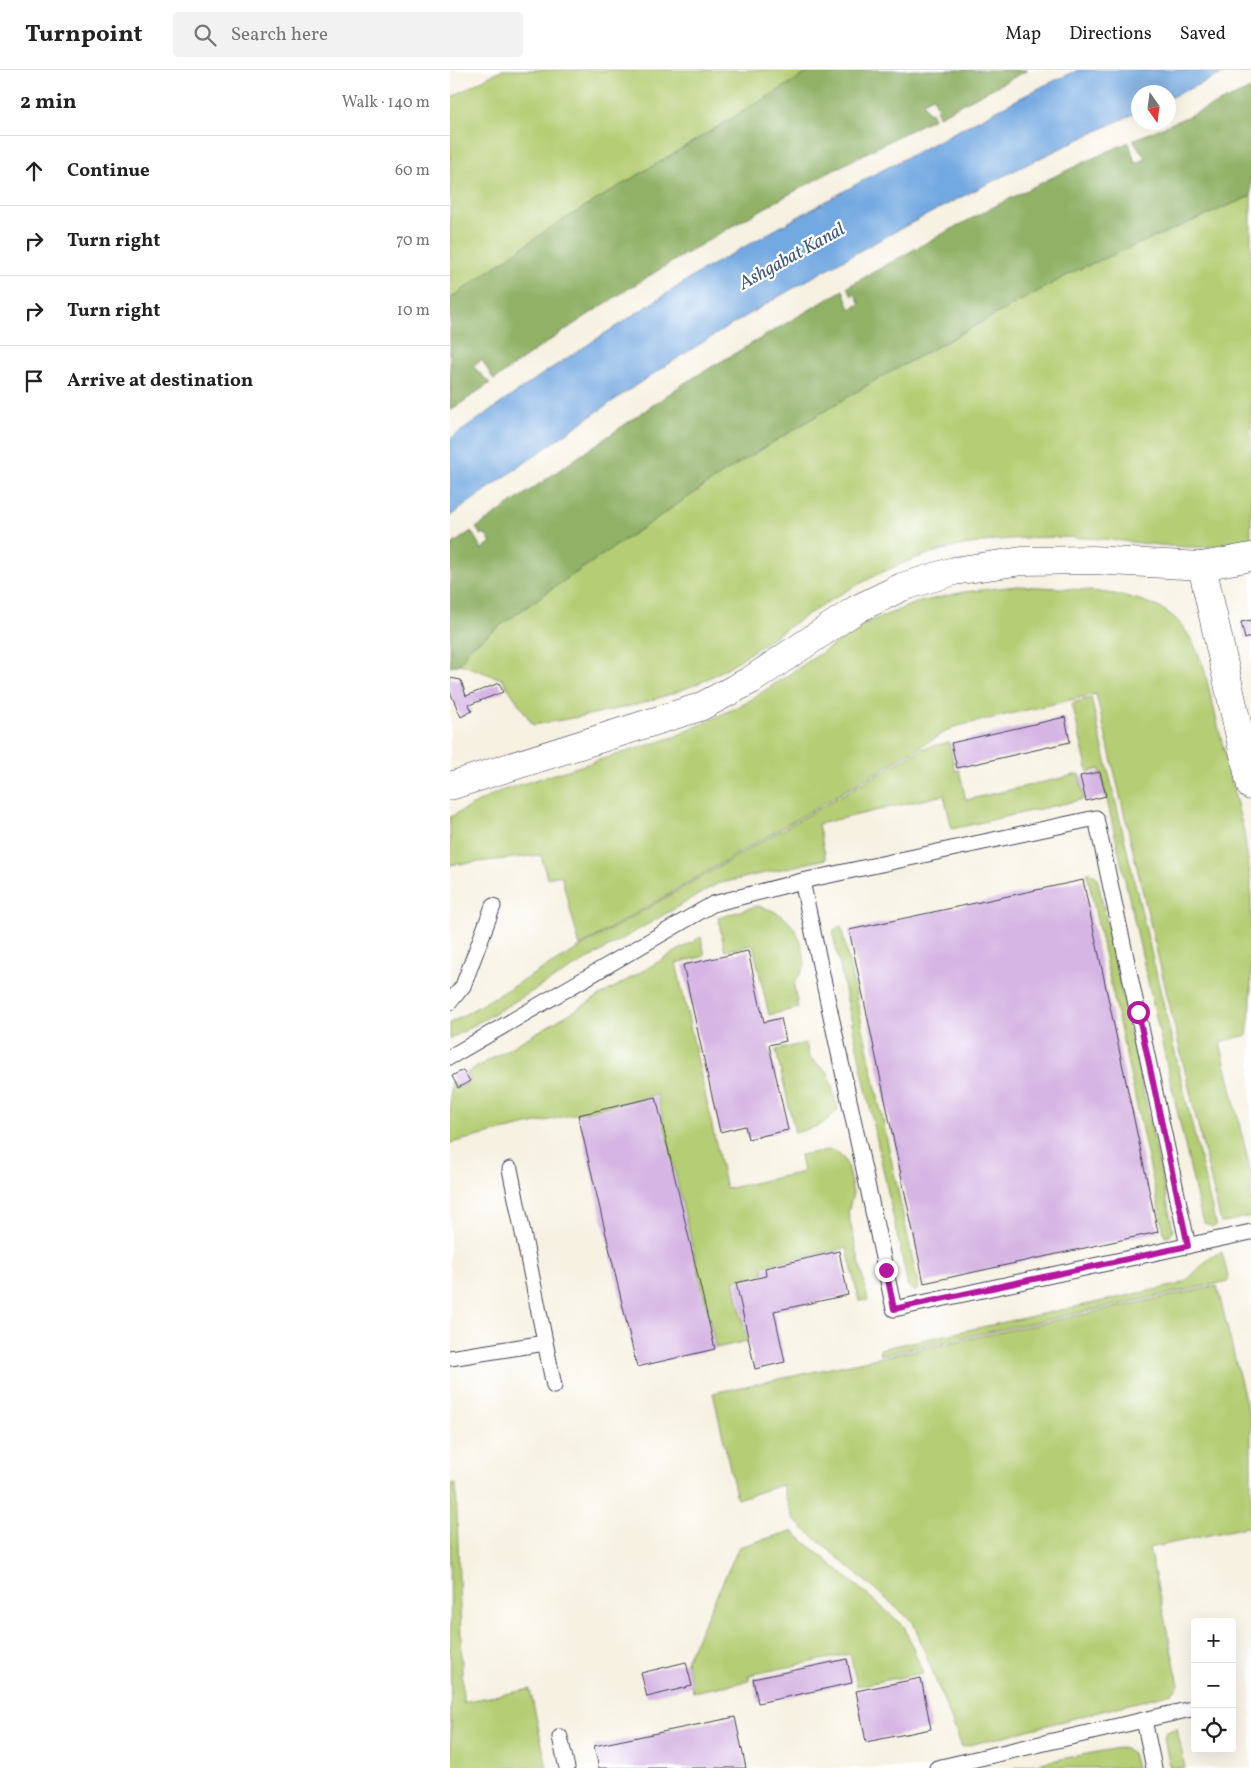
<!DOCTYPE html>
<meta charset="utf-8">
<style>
:root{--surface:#fff;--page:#f2f2f2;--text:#222;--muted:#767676;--line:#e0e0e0}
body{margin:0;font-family:Vollkorn,serif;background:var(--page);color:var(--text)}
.controls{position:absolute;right:15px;bottom:15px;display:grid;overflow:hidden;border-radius:5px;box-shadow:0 5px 20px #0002}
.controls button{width:45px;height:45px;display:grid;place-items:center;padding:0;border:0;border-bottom:1px solid var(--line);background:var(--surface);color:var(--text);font:25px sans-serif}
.compass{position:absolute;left:681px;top:15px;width:45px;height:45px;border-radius:50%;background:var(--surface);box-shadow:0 5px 20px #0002;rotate:166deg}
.stop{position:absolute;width:15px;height:15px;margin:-11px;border:4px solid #b5179e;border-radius:50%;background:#fff}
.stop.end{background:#b5179e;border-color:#fff;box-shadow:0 1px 5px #0008}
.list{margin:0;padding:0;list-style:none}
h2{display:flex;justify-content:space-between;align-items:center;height:65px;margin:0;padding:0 20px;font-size:21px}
h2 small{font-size:16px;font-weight:400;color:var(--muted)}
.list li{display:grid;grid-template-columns:32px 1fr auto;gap:15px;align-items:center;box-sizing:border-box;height:70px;padding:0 20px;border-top:1px solid var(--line)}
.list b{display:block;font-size:19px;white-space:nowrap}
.list em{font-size:16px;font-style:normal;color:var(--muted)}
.icon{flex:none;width:28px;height:28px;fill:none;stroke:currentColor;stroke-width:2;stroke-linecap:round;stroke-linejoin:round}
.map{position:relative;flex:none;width:801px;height:1698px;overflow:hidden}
header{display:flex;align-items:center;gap:30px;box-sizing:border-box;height:70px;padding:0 25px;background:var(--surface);border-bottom:1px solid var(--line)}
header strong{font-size:24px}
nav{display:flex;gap:28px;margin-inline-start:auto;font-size:18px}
.search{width:350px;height:45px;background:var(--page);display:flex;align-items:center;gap:12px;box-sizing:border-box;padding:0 18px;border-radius:5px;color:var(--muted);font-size:19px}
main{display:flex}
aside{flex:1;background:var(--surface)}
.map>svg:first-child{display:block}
</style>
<header>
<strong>Turnpoint</strong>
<div class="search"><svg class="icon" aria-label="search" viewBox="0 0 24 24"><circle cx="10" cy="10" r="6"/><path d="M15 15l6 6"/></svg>Search here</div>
<nav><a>Map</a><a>Directions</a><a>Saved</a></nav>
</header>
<main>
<aside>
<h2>2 min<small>Walk · 140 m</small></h2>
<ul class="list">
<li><svg class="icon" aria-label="ahead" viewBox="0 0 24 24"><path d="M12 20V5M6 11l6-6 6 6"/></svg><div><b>Continue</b></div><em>60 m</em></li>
<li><svg class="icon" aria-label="right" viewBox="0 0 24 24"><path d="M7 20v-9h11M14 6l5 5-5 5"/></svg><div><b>Turn right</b></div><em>70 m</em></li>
<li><svg class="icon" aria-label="right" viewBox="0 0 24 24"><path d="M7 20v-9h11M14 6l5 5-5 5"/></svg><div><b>Turn right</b></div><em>10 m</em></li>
<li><svg class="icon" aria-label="arrive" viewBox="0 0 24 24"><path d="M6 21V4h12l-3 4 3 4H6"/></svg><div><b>Arrive at destination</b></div></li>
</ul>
</aside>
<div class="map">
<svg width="801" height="1698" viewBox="0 0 801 1698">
<rect width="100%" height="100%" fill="#fff"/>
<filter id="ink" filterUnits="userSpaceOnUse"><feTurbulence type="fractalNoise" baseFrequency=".02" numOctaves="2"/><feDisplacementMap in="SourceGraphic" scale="10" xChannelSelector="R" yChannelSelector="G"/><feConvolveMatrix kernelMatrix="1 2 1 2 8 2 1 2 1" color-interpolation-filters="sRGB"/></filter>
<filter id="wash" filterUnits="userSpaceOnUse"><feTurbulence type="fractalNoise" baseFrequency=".0096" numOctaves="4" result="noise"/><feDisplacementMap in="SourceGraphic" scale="20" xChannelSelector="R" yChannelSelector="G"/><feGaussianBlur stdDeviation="1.12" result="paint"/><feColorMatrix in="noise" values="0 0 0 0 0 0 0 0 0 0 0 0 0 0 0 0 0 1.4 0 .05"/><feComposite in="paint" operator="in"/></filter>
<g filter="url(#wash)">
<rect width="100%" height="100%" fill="#f6f1e1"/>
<g fill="#b5ce74" stroke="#6c7858">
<path d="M 51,0 L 362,0 L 99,159 L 0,229 L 0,28 Z"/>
<path d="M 801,126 L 801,469 C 753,485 703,473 653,469 C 597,465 537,467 482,483 C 433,498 389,524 346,552 C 315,572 286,595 253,611 C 199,636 140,645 83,655 L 52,609 L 10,594 L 18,579 L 90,527 L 284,396 L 424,311 L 625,201 Z"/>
<path d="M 567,516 C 608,518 686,519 720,544 C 737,557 747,579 754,598 L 794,763 L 801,812 L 801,933 L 797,965 L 770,972 L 801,1103 L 801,1146 L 771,1153 L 646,624 L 504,657 L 130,876 L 111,805 L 97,808 L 91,785 L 0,795 L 0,747 L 50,721 L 224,667 L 296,633 L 416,553 L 466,533 L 514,522 Z"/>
<path d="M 641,628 L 766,1156 L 762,1157 L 753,1152 L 751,1146 L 650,699 L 638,702 L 622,633 Z"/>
<path d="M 499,672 L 505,701 L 509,700 L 516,730 L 629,704 L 634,729 L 502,759 L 494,725 L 368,754 L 376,789 L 267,814 L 0,969 L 0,953 L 471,679 Z"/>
<path d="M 640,802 L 647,807 L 723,1159 L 720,1166 L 715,1167 L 637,803 Z"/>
<path d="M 306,836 C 339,841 353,864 355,895 L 344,915 L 348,938 L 319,945 L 303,875 L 275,881 L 268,848 Z"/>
<path d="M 391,856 L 469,1219 L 464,1221 L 458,1216 L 383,864 L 385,859 Z"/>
<path d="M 251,867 L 255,886 L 226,893 L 276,1119 L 353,1102 L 350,1085 L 378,1080 L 385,1081 L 393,1088 L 397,1095 L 403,1123 L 398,1143 L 418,1230 L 409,1231 L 397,1178 L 313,1196 L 314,1204 L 284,1211 L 297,1271 L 266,1278 L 207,1025 L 0,1073 L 0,1013 L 3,1011 L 8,1018 L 21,1011 L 17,1003 Z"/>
<path d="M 356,973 L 359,987 L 378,1003 L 388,1040 L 371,1055 L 345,1063 L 326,980 Z"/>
<path d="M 772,1182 L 779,1211 L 431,1285 L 430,1279 L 727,1215 C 746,1208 752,1188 772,1182 Z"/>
<path d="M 767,1216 L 801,1354 L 801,1456 L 699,1478 L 729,1615 L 722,1623 L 512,1677 L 463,1552 L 343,1449 L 332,1415 L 287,1429 L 263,1323 Z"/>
<path d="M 6,1414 L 13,1632 L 80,1619 L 97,1698 L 1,1698 L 0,1415 Z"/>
<path d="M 342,1461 L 454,1556 L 473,1603 L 407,1616 L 400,1584 L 299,1605 L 299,1611 L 243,1622 L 236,1591 L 289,1477 Z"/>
<path d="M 727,1658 L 735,1698 L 720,1698 L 714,1667 L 716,1662 Z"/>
<path d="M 668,1678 L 674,1678 L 682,1683 L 686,1698 L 565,1698 Z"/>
</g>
<g fill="#90b166" stroke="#596a50">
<path d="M 362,0 L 578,0 L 489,46 L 486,39 L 488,38 L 483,27 L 473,32 L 478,43 L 481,42 L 484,48 C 332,125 182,209 44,310 L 32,290 L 23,296 L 40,313 L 0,341 L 0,229 L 98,159 Z"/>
<path d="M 801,19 L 801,126 L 625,201 L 424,311 L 284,396 L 90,527 L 18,579 L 10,594 L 0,597 L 0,476 L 21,461 L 32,479 L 41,472 L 34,463 L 31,465 L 26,458 L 236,312 L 393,220 L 400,239 L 410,234 L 405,224 L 402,226 L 397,217 C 489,165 582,114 679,72 L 685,93 L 696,89 L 683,70 Z"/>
</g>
<path fill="#73a9e1" stroke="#4a668e" d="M 628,0 L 781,0 L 719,28 L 718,22 L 688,22 L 688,42 C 550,105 413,175 283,254 C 185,312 93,380 0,446 L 0,369 L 94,303 L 253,200 L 421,106 L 593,16 Z"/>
<g id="blocks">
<g fill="#d5b5e3">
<path d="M 801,550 L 801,567 L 795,569 L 791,552 Z"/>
<path d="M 0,608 L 11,610 L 16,626 L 49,613 L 53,622 L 19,635 L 22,641 L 11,647 L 0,622 Z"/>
<path d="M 615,647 L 620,672 L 507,698 L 501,673 Z"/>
<path d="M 650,702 L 656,726 L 636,731 L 630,706 Z"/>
<path d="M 633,810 L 708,1162 L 474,1213 L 399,860 Z"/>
<path d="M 298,881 L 314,952 L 331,948 L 336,971 L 319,975 L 338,1060 L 298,1069 L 295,1056 L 270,1062 L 233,895 Z"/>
<path d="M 13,1000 L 20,1011 L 8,1018 L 2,1006 Z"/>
<path d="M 206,1027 L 265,1279 L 187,1297 L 128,1045 Z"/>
<path d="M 389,1181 L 398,1225 L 324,1241 L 335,1292 L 305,1299 L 286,1213 L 316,1206 L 315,1198 Z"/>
<path d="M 397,1589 L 402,1613 L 308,1633 L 303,1609 Z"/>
<path d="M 236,1592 L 242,1616 L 197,1627 L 191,1603 Z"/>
<path d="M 471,1608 L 481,1659 L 416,1672 L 406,1621 Z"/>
<path d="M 285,1647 L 296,1698 L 149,1698 L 144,1676 Z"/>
</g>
</g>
</g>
<g filter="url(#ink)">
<use href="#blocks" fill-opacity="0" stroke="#424154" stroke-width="1"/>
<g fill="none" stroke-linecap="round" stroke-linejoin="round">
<defs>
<g id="service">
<path d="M 352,811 L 444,1239 L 801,1162"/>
<path d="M 0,932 L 13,916 L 43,836"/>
<path d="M 0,987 L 263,834 L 352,811 L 646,748 L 738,1176"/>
<path d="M 60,1099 L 104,1316"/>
<path d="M 0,1288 L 95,1273"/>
<path d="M 694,1650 L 704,1698"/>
<path d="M 110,1667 L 117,1698"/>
<path d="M 487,1698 L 741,1639"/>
</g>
<g id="minor">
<path d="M 752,496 L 801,716"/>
<path d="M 0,716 L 250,637 L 301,610 L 407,539 L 452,517 L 504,501 L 572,491 L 642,490 L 752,496 L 801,487"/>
</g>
</defs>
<use href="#service" stroke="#424154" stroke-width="17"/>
<use href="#minor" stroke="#424154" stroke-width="29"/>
<use href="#service" stroke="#fff" stroke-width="15"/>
<use href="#minor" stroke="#fff" stroke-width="28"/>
</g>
</g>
<g fill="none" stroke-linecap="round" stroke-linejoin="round" filter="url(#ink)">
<path stroke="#b5179e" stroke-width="6" d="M 436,1200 L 444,1239 L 738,1176 L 688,942"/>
</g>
<g text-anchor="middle" stroke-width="4.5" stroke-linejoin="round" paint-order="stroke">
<g font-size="19" font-style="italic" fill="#42587d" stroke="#fff">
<text transform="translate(341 185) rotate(-29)" y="7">Ashgabat Kanal</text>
</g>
</g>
</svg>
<div class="controls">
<button>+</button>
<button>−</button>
<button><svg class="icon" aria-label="locate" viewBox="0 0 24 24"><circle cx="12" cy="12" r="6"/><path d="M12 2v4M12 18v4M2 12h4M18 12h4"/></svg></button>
</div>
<svg class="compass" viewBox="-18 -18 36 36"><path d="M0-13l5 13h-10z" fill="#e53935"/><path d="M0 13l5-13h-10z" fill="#767676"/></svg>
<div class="stop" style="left:688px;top:942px"></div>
<div class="stop end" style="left:436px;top:1200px"></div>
</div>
</main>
